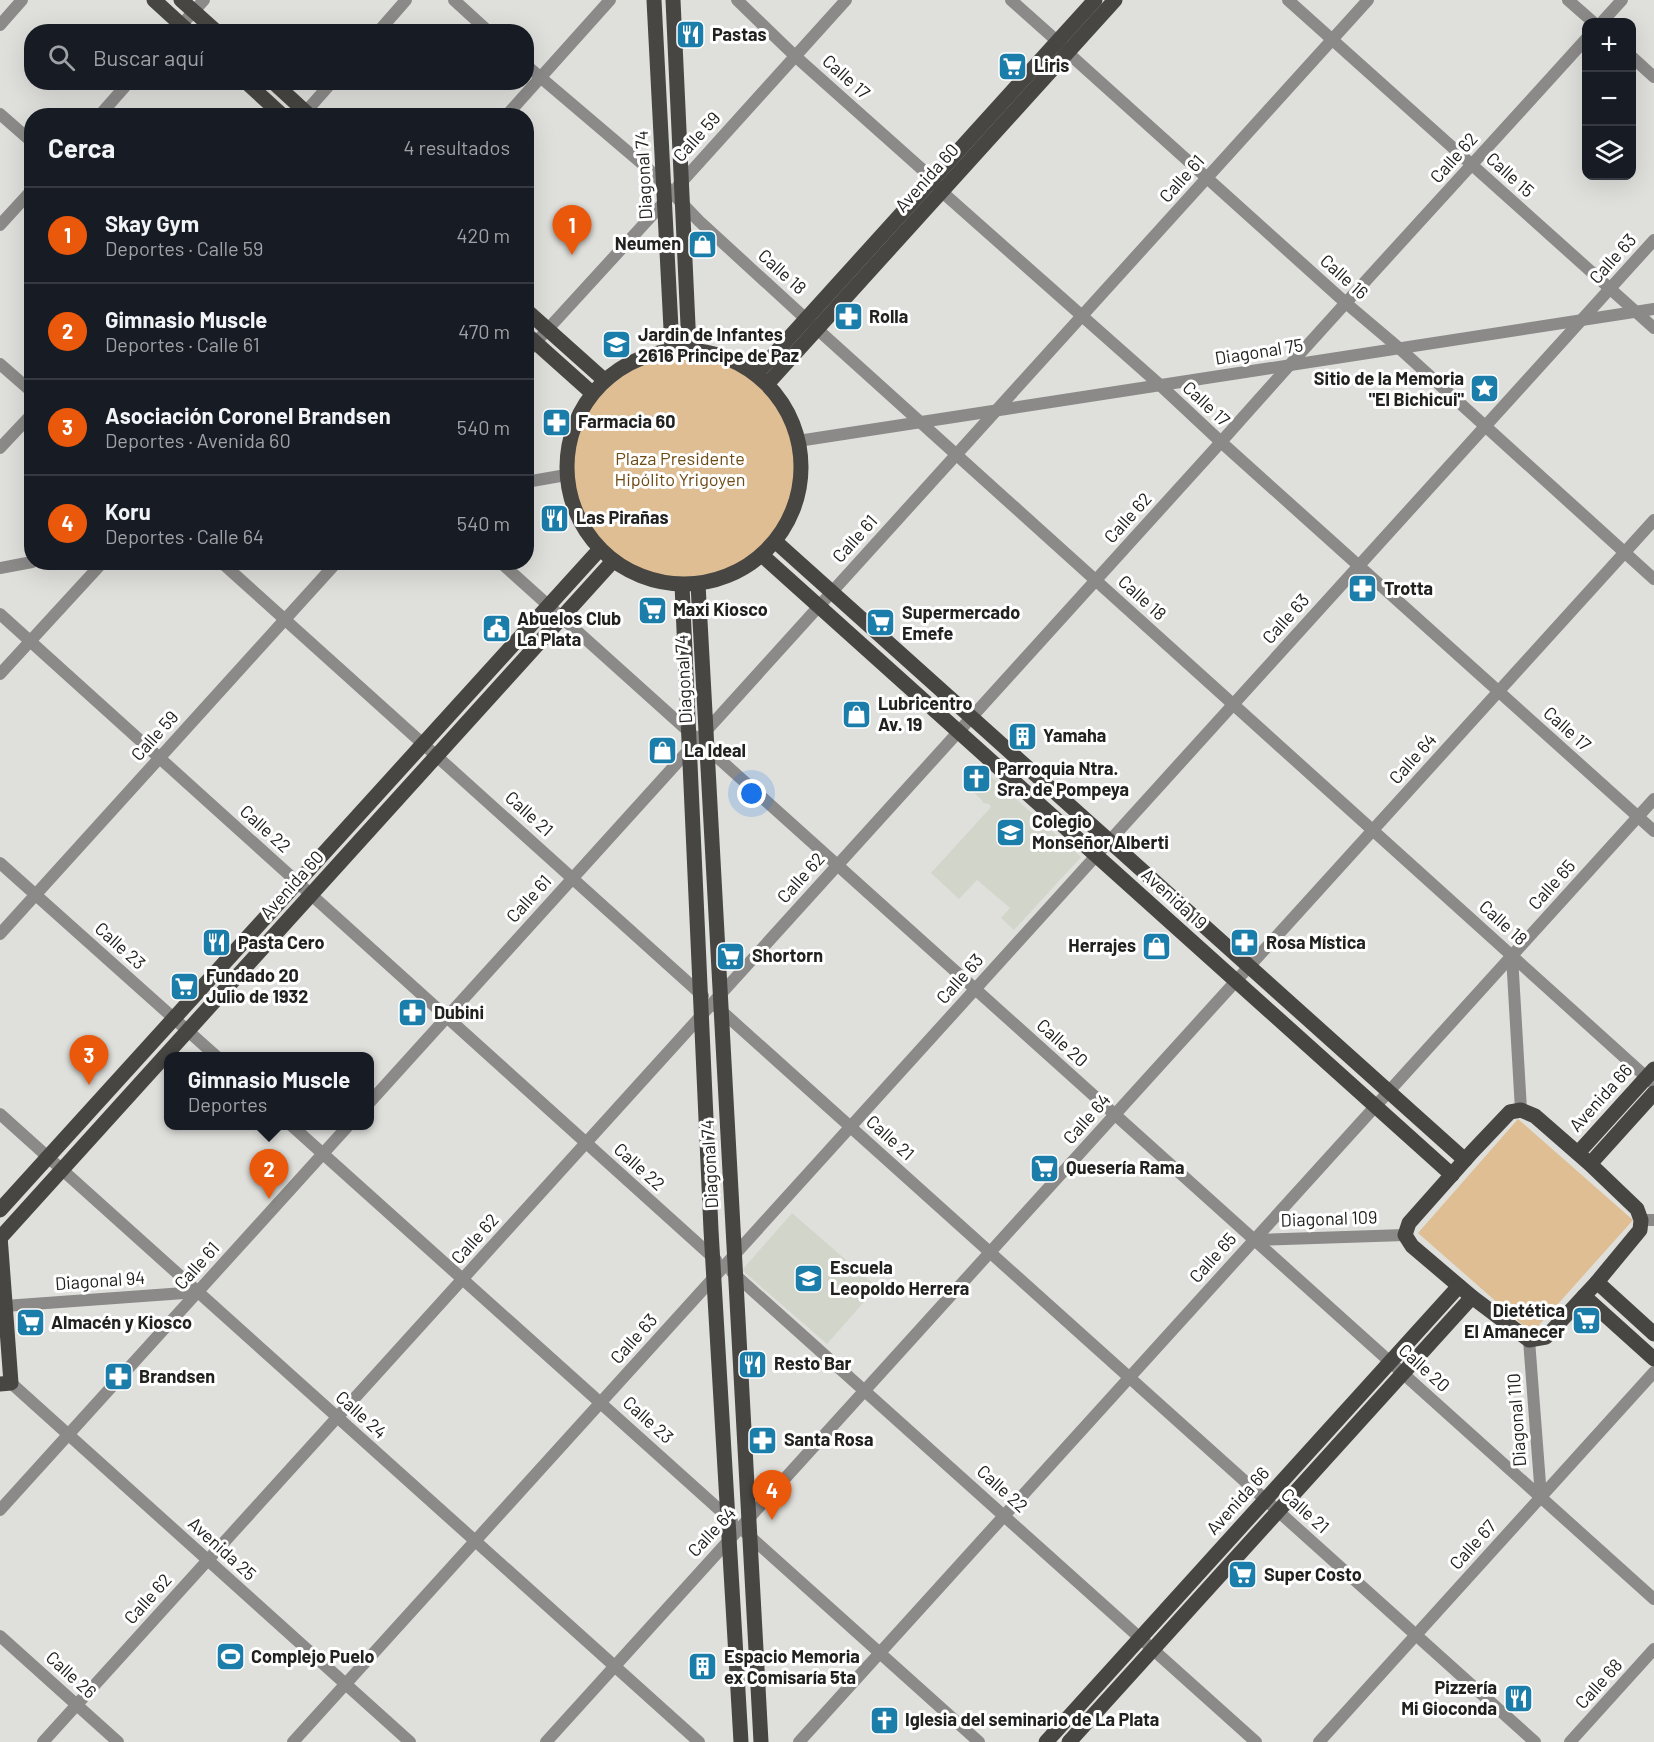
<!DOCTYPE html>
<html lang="es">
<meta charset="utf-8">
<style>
:root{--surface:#171b24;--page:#20242c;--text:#f1f3f6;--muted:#9ea1a6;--line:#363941;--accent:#ea580c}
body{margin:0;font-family:Barlow,sans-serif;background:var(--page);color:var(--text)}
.controls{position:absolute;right:18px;top:18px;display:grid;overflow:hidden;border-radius:12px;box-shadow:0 6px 24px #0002}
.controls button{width:54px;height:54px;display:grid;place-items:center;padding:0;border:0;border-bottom:2px solid var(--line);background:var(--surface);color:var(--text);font:30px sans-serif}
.you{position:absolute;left:752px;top:794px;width:21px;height:21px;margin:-15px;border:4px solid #fff;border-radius:50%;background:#1a73e8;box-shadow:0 0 0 9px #1a73e833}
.badge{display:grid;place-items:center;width:39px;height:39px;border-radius:50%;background:var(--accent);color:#fff;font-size:20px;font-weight:700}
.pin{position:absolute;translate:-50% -50px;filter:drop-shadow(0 2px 3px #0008)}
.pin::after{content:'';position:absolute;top:32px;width:21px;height:18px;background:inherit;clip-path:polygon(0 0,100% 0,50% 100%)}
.popup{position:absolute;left:164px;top:1052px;width:210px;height:78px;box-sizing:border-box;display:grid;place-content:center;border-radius:12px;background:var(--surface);filter:drop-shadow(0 2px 4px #0005);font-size:20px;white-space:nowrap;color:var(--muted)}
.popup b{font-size:22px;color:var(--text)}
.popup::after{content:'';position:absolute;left:50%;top:100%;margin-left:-12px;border:12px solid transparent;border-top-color:var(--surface)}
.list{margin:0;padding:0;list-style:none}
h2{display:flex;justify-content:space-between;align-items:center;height:78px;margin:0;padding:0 24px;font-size:26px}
h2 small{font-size:20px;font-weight:400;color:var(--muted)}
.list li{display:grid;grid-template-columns:39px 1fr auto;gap:18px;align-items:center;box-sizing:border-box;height:96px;padding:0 24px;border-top:2px solid var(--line)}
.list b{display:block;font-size:22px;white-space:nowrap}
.list p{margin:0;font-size:20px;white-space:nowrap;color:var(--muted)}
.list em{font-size:20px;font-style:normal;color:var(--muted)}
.icon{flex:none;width:33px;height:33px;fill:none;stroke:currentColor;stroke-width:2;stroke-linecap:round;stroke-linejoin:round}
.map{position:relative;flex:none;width:1654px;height:1742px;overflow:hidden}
.search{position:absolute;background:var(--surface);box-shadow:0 6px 24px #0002;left:24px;top:24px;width:510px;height:66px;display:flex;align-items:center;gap:15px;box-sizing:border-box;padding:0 21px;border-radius:24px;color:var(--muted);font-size:22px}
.panel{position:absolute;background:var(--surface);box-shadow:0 6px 24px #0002;left:24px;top:108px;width:510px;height:462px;border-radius:24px}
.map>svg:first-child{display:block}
</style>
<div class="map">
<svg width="1654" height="1742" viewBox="0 0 1654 1742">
<rect width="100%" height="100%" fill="#dfe0dc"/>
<g fill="#d2d5c9">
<path d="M 988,774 L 1081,857 L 1014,930 L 1001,918 L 1010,908 L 977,880 L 959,899 L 931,873 L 991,807 L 989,804 L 983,803 L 981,799 L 972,791 Z"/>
<path d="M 792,1213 L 877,1287 L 827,1344 L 742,1270 Z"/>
</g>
<g fill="#dfbe94">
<circle cx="682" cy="467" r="112"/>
<path d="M 1518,1119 L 1633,1220 L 1532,1333 L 1418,1233 Z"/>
</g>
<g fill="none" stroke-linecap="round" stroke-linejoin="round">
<g stroke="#8b8a89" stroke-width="12">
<path d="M 454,0 L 489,32"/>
<path d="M 737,0 L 795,56 L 933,179 L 941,191 L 1160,385 L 1221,442 L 1654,831"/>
<path d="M 1011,0 L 1057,41 L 1067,52 L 1347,304 L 1399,348 L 1654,579"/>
<path d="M 1288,0 L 1654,328"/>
<path d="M 1568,0 L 1593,22"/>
<path d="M 1602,22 L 1622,0"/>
<path d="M 0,25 L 22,0"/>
<path d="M 175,32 L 204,0"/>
<path d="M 378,32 L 406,0"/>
<path d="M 1632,57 L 1654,77"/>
<path d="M 526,65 L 653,173 L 699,221 L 806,319 L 1654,1084"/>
<path d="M 0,114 L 32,142"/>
<path d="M 99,116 L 129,82"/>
<path d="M 302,116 L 332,82"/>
<path d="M 506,116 L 610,0"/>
<path d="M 678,186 L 846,0"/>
<path d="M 0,225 L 32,190"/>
<path d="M 526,353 L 667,199"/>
<path d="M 0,364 L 32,392"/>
<path d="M 798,441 L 1654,309"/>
<path d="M 0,448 L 32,414"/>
<path d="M 526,482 L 566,475"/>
<path d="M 221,562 L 703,996"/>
<path d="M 500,562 L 1654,1599"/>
<path d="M 0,568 L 32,562"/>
<path d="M 0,614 L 716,1260"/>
<path d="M 0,674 L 103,562"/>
<path d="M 0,863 L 216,1056"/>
<path d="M 0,934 L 337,562"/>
<path d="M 1512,956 L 1521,1110"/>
<path d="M 717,1007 L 1535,1742"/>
<path d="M 370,1102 L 1368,0"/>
<path d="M 0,1114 L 699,1742"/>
<path d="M 292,1126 L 732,1521"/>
<path d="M 1641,1220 L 1654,1220"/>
<path d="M 1254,1240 L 1405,1235"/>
<path d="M 732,1272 L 1256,1742"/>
<path d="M 5,1306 L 198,1292"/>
<path d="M 1529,1340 L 1541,1497"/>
<path d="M 11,1383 L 410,1742"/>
<path d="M 0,1510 L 348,1126"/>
<path d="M 745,1532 L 979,1742"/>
<path d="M 0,1636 L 118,1742"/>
<path d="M 43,1742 L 1221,442 C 1341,306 1465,173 1586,39"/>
<path d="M 293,1742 L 1654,240"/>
<path d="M 546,1742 L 1654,520"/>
<path d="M 799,1742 L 1654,799"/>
<path d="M 1319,1742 L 1654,1372"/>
<path d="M 1570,1742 L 1654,1649"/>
</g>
<g stroke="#474643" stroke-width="15">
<path d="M 154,0 L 189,32"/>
<path d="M 181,0 L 217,32"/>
<path d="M 654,0 L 672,348"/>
<path d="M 673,0 L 689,347"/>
<path d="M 246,82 L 283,116"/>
<path d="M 273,82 L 310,116"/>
<path d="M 526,310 L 602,378"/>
<path d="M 526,334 L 592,393"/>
<circle cx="684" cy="467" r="117"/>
<path d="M 758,372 L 1095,0"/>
<path d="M 769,382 L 1115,0"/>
<path d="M 776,542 L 1465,1160"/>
<path d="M 763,556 L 1452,1175"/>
<path d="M 698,584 L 761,1742"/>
<path d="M 682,585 L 711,1230 L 741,1742"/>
<path d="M 1521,1110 L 1535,1116 L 1590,1164 L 1637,1209 L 1641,1220 L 1640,1230 L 1597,1282 L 1546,1337 L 1529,1340 L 1472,1297 L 1412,1246 L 1405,1235 L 1409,1223 L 1472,1152 L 1510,1112 Z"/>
<path d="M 1578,1153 L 1654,1069"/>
<path d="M 1590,1164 L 1654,1093"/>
<path d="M 0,1210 L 600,549"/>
<path d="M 0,1236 L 11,1383 L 0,1384"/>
<path d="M 1,1237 L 613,561"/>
<path d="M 1597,1282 L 1654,1334"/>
<path d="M 1584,1296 L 1654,1359"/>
<path d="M 1046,1742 L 1459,1286"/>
<path d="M 1069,1742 L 1472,1297"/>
</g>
</g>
<defs>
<symbol id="restaurant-square" viewBox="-11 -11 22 22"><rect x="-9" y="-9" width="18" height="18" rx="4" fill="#1b7da9" stroke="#fff"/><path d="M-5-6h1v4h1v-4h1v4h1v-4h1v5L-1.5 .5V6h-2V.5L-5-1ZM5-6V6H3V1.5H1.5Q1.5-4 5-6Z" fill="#fff"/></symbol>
<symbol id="supermarket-square" viewBox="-11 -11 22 22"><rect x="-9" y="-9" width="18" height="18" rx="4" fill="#1b7da9" stroke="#fff"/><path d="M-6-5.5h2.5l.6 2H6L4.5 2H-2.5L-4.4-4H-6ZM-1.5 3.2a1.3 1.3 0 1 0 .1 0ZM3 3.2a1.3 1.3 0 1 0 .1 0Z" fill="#fff"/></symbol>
<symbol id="shop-square" viewBox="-11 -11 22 22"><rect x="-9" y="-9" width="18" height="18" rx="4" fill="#1b7da9" stroke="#fff"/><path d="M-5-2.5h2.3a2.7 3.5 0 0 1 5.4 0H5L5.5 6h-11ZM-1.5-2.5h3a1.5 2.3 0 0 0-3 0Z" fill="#fff"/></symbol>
<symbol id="pharmacy-square" viewBox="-11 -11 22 22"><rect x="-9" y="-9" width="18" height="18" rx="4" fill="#1b7da9" stroke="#fff"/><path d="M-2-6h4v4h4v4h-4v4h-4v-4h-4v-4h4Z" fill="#fff"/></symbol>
<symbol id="school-square" viewBox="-11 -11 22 22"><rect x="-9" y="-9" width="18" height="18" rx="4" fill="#1b7da9" stroke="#fff"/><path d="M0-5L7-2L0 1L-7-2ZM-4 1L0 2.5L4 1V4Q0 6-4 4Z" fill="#fff"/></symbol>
<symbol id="sight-square" viewBox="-11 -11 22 22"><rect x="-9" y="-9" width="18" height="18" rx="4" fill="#1b7da9" stroke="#fff"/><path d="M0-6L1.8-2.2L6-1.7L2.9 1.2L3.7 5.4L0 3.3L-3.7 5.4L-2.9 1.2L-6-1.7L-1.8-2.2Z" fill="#fff"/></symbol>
<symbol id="civic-square" viewBox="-11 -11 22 22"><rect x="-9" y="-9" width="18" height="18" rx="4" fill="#1b7da9" stroke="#fff"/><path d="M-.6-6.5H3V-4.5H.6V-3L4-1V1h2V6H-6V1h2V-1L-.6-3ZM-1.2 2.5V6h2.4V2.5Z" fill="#fff"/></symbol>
<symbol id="building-square" viewBox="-11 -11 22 22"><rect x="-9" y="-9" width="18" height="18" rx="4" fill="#1b7da9" stroke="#fff"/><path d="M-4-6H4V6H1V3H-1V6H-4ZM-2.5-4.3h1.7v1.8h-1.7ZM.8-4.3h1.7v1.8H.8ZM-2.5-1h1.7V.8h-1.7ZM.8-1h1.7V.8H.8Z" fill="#fff"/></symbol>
<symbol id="church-square" viewBox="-11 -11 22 22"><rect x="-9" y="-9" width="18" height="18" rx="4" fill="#1b7da9" stroke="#fff"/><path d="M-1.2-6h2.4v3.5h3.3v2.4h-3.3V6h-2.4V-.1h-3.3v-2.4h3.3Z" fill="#fff"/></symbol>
<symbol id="stadium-square" viewBox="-11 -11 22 22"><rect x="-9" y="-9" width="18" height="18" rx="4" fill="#1b7da9" stroke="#fff"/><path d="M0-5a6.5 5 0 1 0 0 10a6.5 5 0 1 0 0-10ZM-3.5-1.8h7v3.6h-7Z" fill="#fff"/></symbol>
</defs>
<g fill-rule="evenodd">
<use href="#restaurant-square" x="674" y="18" width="33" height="33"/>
<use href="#supermarket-square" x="996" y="50" width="33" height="33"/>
<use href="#shop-square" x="686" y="228" width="33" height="33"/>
<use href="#pharmacy-square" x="832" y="300" width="33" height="33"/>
<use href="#school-square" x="600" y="328" width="33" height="33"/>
<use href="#sight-square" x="1468" y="372" width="33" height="33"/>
<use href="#pharmacy-square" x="540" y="406" width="33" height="33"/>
<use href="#restaurant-square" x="538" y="502" width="33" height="33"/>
<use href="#pharmacy-square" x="1346" y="572" width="33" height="33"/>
<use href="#supermarket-square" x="636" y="594" width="33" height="33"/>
<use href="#supermarket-square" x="864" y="606" width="33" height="33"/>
<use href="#civic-square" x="480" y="612" width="33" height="33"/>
<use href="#shop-square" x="840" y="698" width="33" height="33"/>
<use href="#building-square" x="1006" y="720" width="33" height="33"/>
<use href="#shop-square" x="646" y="734" width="33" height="33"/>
<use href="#church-square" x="960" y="762" width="33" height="33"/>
<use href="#school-square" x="994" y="816" width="33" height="33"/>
<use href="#restaurant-square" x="200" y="926" width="33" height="33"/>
<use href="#pharmacy-square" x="1228" y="926" width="33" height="33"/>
<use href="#shop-square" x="1140" y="930" width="33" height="33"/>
<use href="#supermarket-square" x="714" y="940" width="33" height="33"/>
<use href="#supermarket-square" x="168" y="970" width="33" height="33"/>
<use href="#pharmacy-square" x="396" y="996" width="33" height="33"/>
<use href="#supermarket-square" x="1028" y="1152" width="33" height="33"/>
<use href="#school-square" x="792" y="1262" width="33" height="33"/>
<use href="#supermarket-square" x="1570" y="1304" width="33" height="33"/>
<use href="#supermarket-square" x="14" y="1306" width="33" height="33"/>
<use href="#restaurant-square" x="736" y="1348" width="33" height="33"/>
<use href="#pharmacy-square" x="102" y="1360" width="33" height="33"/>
<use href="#pharmacy-square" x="746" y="1424" width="33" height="33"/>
<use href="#supermarket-square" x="1226" y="1558" width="33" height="33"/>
<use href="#stadium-square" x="214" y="1640" width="33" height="33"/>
<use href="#building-square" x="686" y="1650" width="33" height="33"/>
<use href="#restaurant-square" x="1502" y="1682" width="33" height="33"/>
<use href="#church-square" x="868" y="1704" width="33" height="33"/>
</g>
<g text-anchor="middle" stroke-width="6" stroke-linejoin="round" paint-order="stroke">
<g font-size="18" font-weight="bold" fill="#212220" stroke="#fff" text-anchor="start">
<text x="712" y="41">Pastas</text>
<text x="1034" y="72">Liris</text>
<text x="681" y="250" text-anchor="end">Neumen</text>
<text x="869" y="323">Rolla</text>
<text x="638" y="341">Jardin de Infantes<tspan x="638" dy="21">2616 Principe de Paz</tspan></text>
<text x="1464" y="385" text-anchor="end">Sitio de la Memoria<tspan x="1464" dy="21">"El Bichicui"</tspan></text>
<text x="578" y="428">Farmacia 60</text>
<text x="576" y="524">Las Pirañas</text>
<text x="1384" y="595">Trotta</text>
<text x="673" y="616">Maxi Kiosco</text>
<text x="902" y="619">Supermercado<tspan x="902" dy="21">Emefe</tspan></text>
<text x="517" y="625">Abuelos Club<tspan x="517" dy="21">La Plata</tspan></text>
<text x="878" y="710">Lubricentro<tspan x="878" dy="21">Av. 19</tspan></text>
<text x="1043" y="742">Yamaha</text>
<text x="684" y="757">La Ideal</text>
<text x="997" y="775">Parroquia Ntra.<tspan x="997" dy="21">Sra. de Pompeya</tspan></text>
<text x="1032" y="828">Colegio<tspan x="1032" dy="21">Monseñor Alberti</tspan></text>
<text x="238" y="949">Pasta Cero</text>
<text x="1266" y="949">Rosa Mística</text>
<text x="1136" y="952" text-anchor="end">Herrajes</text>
<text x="752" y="962">Shortorn</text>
<text x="206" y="982">Fundado 20<tspan x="206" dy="21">Julio de 1932</tspan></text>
<text x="434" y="1019">Dubini</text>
<text x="1066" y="1174">Quesería Rama</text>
<text x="830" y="1274">Escuela<tspan x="830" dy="21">Leopoldo Herrera</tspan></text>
<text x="1565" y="1317" text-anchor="end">Dietética<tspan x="1565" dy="21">El Amanecer</tspan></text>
<text x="51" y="1329">Almacén y Kiosco</text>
<text x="774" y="1370">Resto Bar</text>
<text x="139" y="1383">Brandsen</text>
<text x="784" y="1446">Santa Rosa</text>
<text x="1264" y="1581">Super Costo</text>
<text x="251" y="1663">Complejo Puelo</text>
<text x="724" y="1663">Espacio Memoria<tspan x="724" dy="21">ex Comisaría 5ta</tspan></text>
<text x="1497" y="1694" text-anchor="end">Pizzería<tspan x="1497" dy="21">Mi Gioconda</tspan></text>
<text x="905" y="1726">Iglesia del seminario de La Plata</text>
</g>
<g font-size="18" fill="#212220" stroke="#fff">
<text transform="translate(846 77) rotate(42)" y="6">Calle 17</text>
<text transform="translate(697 137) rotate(-48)" y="6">Calle 59</text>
<text transform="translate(1454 158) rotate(-48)" y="6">Calle 62</text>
<text transform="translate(644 175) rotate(-93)" y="6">Diagonal 74</text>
<text transform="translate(1510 175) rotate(42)" y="6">Calle 15</text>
<text transform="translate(927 178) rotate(-48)" y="6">Avenida 60</text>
<text transform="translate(1182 179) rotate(-48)" y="6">Calle 61</text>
<text transform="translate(1613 259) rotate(-48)" y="6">Calle 63</text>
<text transform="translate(782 272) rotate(42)" y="6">Calle 18</text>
<text transform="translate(1344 277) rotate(42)" y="6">Calle 16</text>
<text transform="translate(1259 352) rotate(-9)" y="6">Diagonal 75</text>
<text transform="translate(1206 404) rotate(43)" y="6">Calle 17</text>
<text transform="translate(1128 518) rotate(-48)" y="6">Calle 62</text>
<text transform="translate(855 539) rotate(-48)" y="6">Calle 61</text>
<text transform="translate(1142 598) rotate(42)" y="6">Calle 18</text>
<text transform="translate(1286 619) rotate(-48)" y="6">Calle 63</text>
<text transform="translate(684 679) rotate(-93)" y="6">Diagonal 74</text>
<text transform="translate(1567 729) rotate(42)" y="6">Calle 17</text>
<text transform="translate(155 736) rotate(-48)" y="6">Calle 59</text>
<text transform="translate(1413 759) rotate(-48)" y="6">Calle 64</text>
<text transform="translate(529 814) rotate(42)" y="6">Calle 21</text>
<text transform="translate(265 829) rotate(42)" y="6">Calle 22</text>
<text transform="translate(801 878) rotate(-48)" y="6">Calle 62</text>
<text transform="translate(292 885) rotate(-48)" y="6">Avenida 60</text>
<text transform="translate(1552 885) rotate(-48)" y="6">Calle 65</text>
<text transform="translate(529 899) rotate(-48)" y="6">Calle 61</text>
<text transform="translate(1174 899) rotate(42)" y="6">Avenida 19</text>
<text transform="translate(1503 923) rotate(42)" y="6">Calle 18</text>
<text transform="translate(120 946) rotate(42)" y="6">Calle 23</text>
<text transform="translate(960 979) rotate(-48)" y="6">Calle 63</text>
<text transform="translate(1062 1043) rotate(42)" y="6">Calle 20</text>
<text transform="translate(1601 1098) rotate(-48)" y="6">Avenida 66</text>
<text transform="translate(1087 1119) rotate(-48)" y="6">Calle 64</text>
<text transform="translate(890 1138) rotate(42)" y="6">Calle 21</text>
<text transform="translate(710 1164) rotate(-93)" y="6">Diagonal 74</text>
<text transform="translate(639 1167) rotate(42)" y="6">Calle 22</text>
<text transform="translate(1329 1219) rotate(-2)" y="6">Diagonal 109</text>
<text transform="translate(475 1239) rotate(-48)" y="6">Calle 62</text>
<text transform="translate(1213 1258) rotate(-48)" y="6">Calle 65</text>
<text transform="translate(197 1266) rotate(-48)" y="6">Calle 61</text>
<text transform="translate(100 1281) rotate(-4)" y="6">Diagonal 94</text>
<text transform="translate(634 1339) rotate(-48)" y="6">Calle 63</text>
<text transform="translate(1424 1368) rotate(42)" y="6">Calle 20</text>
<text transform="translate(361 1415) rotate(42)" y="6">Calle 24</text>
<text transform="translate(648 1420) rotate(42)" y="6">Calle 23</text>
<text transform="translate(1517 1420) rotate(-94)" y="6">Diagonal 110</text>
<text transform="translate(1002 1489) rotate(42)" y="6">Calle 22</text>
<text transform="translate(1238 1501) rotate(-48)" y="6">Avenida 66</text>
<text transform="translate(1305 1511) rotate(42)" y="6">Calle 21</text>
<text transform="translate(712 1532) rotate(-47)" y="6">Calle 64</text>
<text transform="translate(1473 1545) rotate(-48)" y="6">Calle 67</text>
<text transform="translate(222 1549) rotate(42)" y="6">Avenida 25</text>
<text transform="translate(148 1599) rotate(-48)" y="6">Calle 62</text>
<text transform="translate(71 1675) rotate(42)" y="6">Calle 26</text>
<text transform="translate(1599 1684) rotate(-48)" y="6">Calle 68</text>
</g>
<g font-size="18" fill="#6e4b15" stroke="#fff">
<text x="680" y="465">Plaza Presidente<tspan x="680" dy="21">Hipólito Yrigoyen</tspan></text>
</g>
</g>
</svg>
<div class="controls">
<button>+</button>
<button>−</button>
<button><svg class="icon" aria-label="layers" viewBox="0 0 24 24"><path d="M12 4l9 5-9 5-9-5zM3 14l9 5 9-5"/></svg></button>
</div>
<div class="you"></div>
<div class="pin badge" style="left:572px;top:255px">1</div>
<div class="pin badge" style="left:269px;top:1199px">2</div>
<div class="popup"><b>Gimnasio Muscle</b>Deportes</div>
<div class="pin badge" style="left:89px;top:1085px">3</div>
<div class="pin badge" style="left:772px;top:1520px">4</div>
<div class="search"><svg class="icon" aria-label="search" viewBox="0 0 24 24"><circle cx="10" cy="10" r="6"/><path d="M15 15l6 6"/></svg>Buscar aquí</div>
<section class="panel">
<h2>Cerca<small>4 resultados</small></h2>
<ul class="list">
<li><span class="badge">1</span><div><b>Skay Gym</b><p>Deportes · Calle 59</p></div><em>420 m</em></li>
<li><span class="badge">2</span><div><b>Gimnasio Muscle</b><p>Deportes · Calle 61</p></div><em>470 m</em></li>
<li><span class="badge">3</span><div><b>Asociación Coronel Brandsen</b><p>Deportes · Avenida 60</p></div><em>540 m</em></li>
<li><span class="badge">4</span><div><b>Koru</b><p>Deportes · Calle 64</p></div><em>540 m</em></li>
</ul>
</section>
</div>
